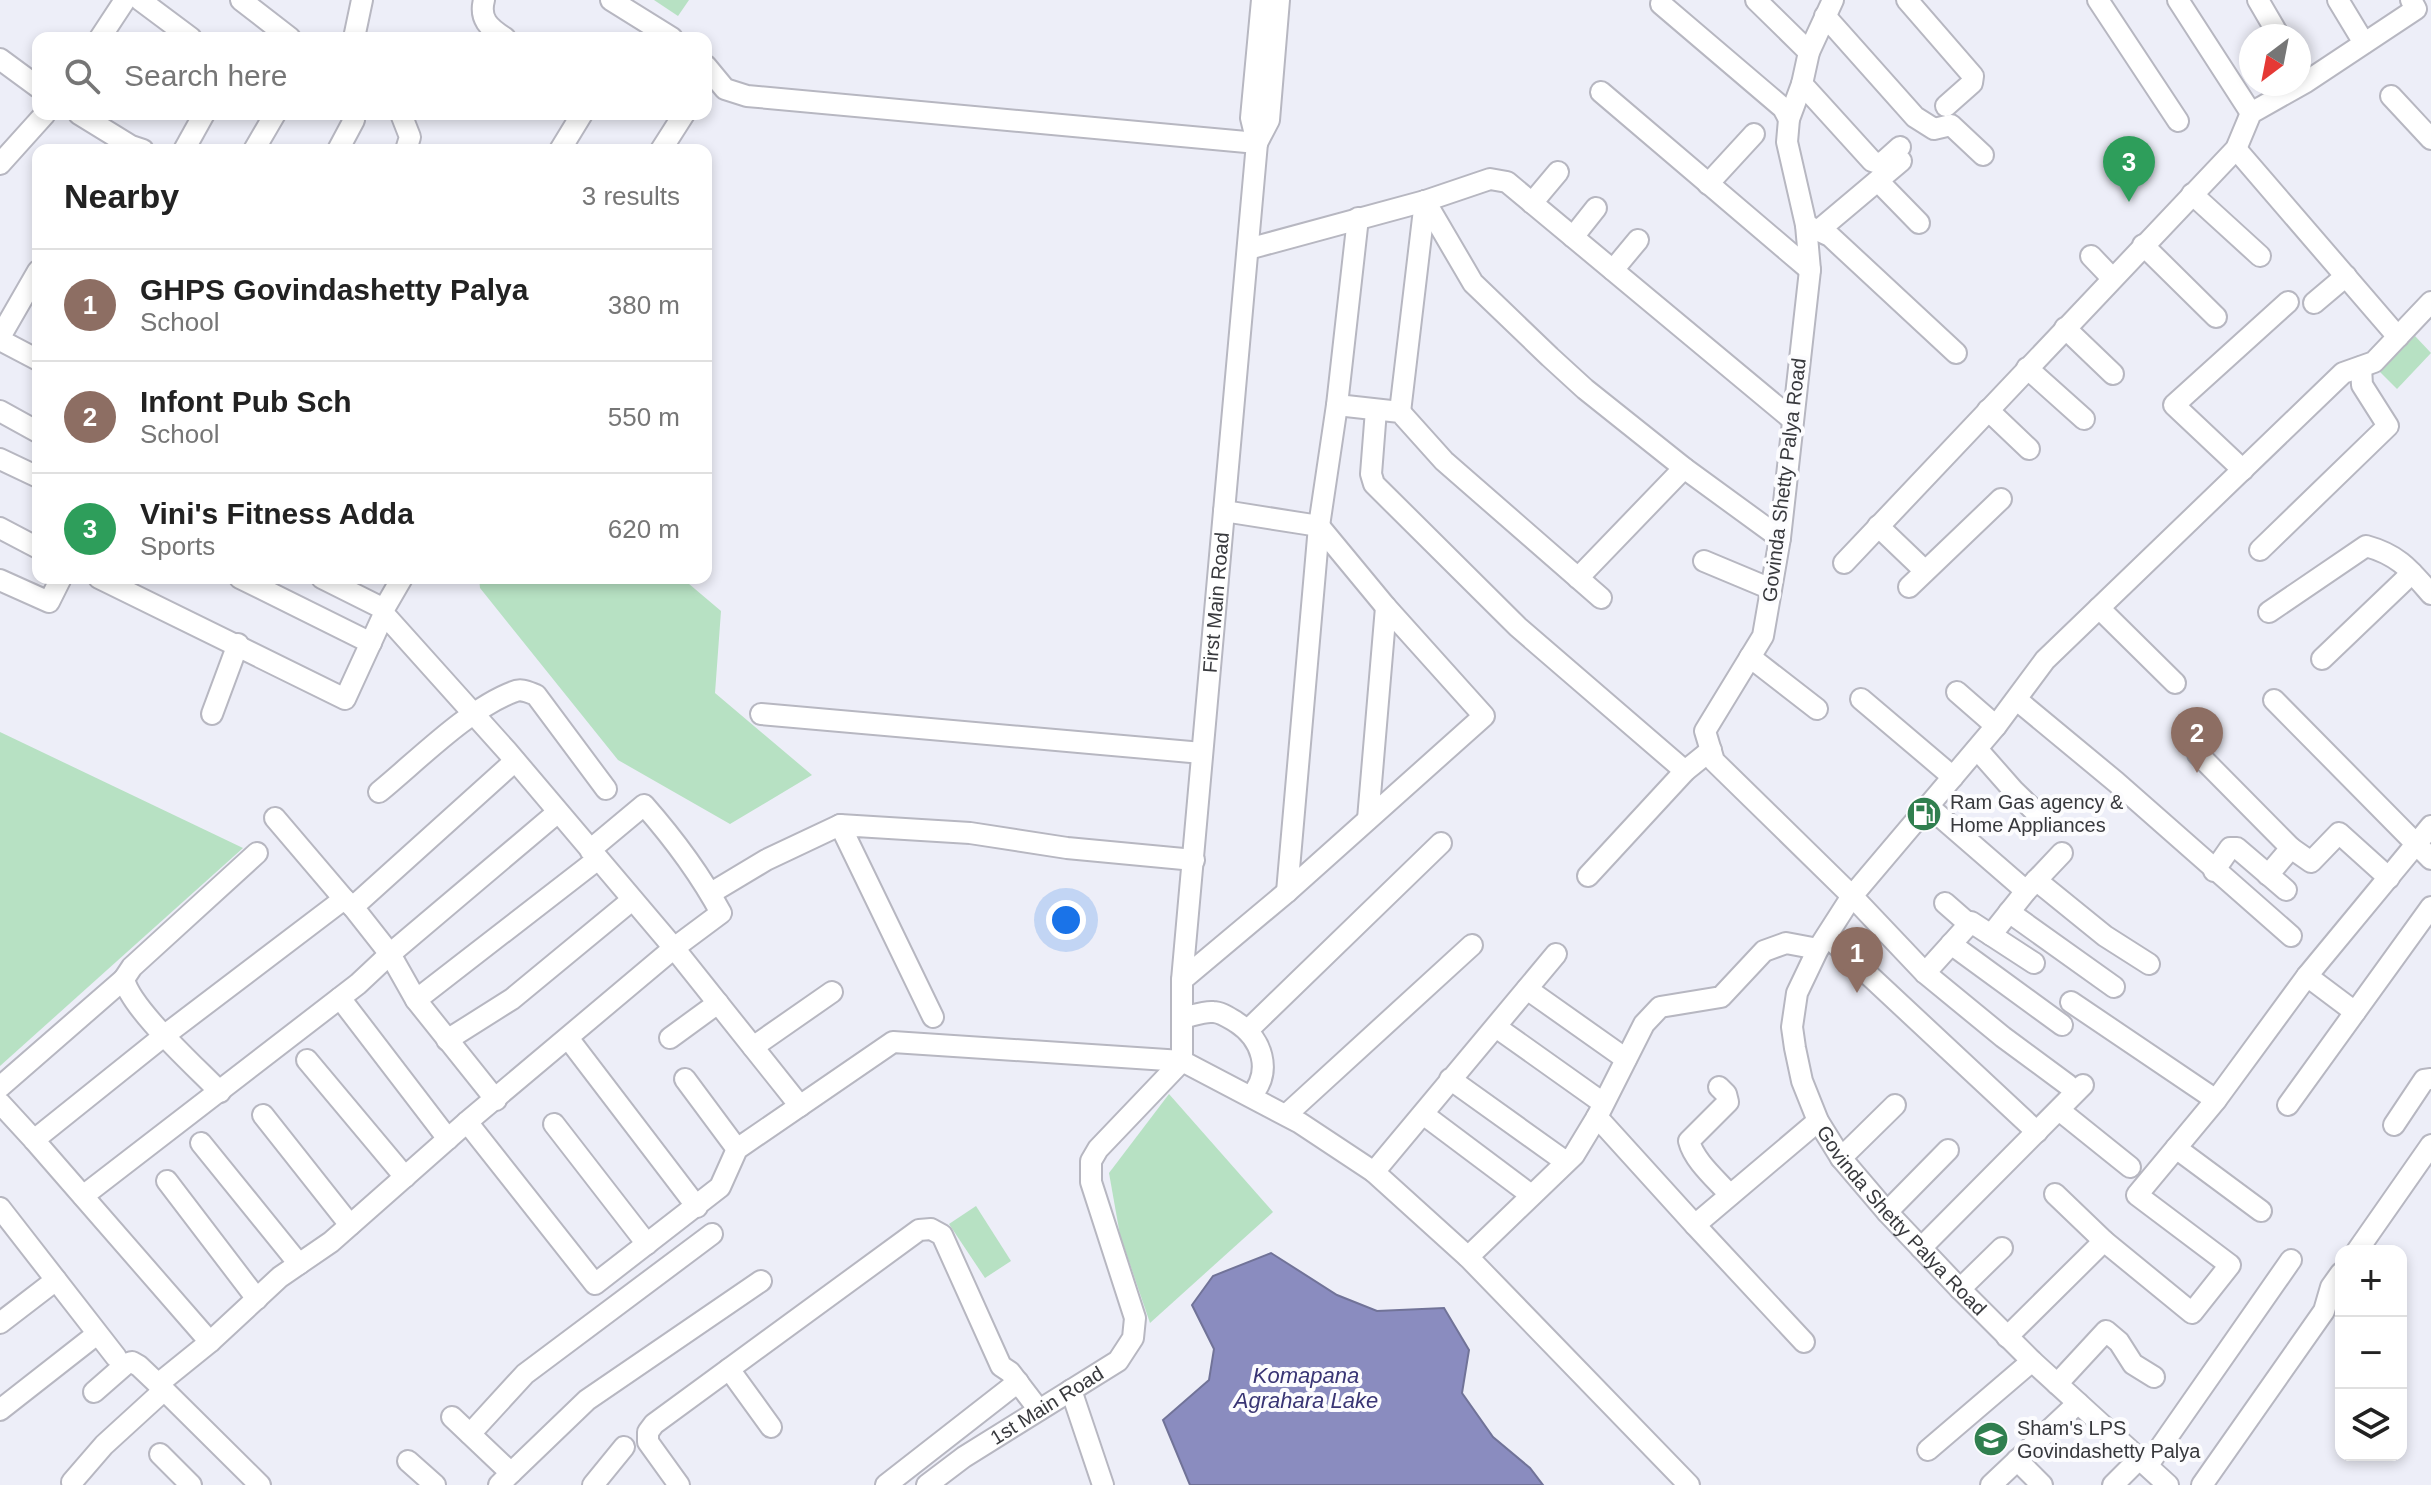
<!DOCTYPE html>
<meta charset="utf-8">
<style>
:root{--surface:#fff;--page:#f6f6f6;--text:#222;--muted:#767676;--line:#e0e0e0;--accent:#307f4f}
body{margin:0;font-family:Arial,sans-serif;background:var(--page);color:var(--text)}
.controls{position:absolute;right:24px;bottom:24px;display:grid;overflow:hidden;border-radius:16px;box-shadow:0 4px 12px #0003}
.controls button{width:72px;height:72px;display:grid;place-items:center;padding:0;border:0;border-bottom:2px solid var(--line);background:var(--surface);color:var(--text);font:40px sans-serif}
.compass{position:absolute;left:2239px;top:24px;width:72px;height:72px;border-radius:50%;background:var(--surface);box-shadow:0 4px 12px #0003;rotate:212deg}
.you{position:absolute;left:1066px;top:920px;width:28px;height:28px;margin:-20px;border:6px solid #fff;border-radius:50%;background:#1a73e8;box-shadow:0 0 0 12px #1a73e833}
.badge{display:grid;place-items:center;width:52px;height:52px;border-radius:50%;background:var(--accent);color:#fff;font-size:26px;font-weight:700}
.pin{position:absolute;translate:-50% -66px;filter:drop-shadow(0 2px 4px #0008)}
.pin::after{content:'';position:absolute;top:42px;width:28px;height:24px;background:inherit;clip-path:polygon(0 0,100% 0,50% 100%)}
.list{margin:0;padding:0;list-style:none}
h2{display:flex;justify-content:space-between;align-items:center;height:104px;margin:0;padding:0 32px;font-size:34px}
h2 small{font-size:26px;font-weight:400;color:var(--muted)}
.list li{display:grid;grid-template-columns:52px 1fr auto;gap:24px;align-items:center;box-sizing:border-box;height:112px;padding:0 32px;border-top:2px solid var(--line)}
.list b{display:block;font-size:30px;white-space:nowrap}
.list p{margin:0;font-size:26px;white-space:nowrap;color:var(--muted)}
.list em{font-size:26px;font-style:normal;color:var(--muted)}
.icon{flex:none;width:44px;height:44px;fill:none;stroke:currentColor;stroke-width:2;stroke-linecap:round;stroke-linejoin:round}
.map{position:relative;flex:none;width:2431px;height:1485px;overflow:hidden}
.search{position:absolute;background:var(--surface);box-shadow:0 4px 12px #0003;left:32px;top:32px;width:680px;height:88px;display:flex;align-items:center;gap:20px;box-sizing:border-box;padding:0 28px;border-radius:16px;color:var(--muted);font-size:30px}
.panel{position:absolute;background:var(--surface);box-shadow:0 4px 12px #0003;left:32px;top:144px;width:680px;height:440px;border-radius:16px}
.map>svg:first-child{display:block}
</style>
<div class="map">
<svg width="2431" height="1485" viewBox="0 0 2431 1485">
<rect width="100%" height="100%" fill="#edeef8"/>
<g fill="#b7e1c3">
<path d="M 654,0 L 689,0 L 678,16 Z"/>
<path d="M 2415,336 L 2431,353 L 2397,389 L 2380,372 Z"/>
<path d="M 479,578 L 682,578 L 721,611 L 715,693 L 812,775 L 730,824 L 618,760 L 480,588 Z"/>
<path d="M 0,732 L 243,848 L 0,1066 Z"/>
<path d="M 1169,1094 L 1273,1212 L 1150,1323 L 1120,1235 L 1109,1173 Z"/>
<path d="M 976,1206 L 1011,1261 L 985,1278 L 949,1224 Z"/>
</g>
<path fill="#8a8cbf" stroke="#717398" stroke-width="2" d="M 1271,1253 L 1337,1295 L 1377,1311 L 1444,1308 L 1469,1350 L 1462,1393 L 1493,1437 L 1530,1468 L 1543,1485 L 1190,1485 L 1163,1420 L 1209,1380 L 1214,1349 L 1192,1305 L 1213,1276 Z"/>
<g fill="none" stroke-linecap="round" stroke-linejoin="round">
<defs>
<g id="minor">
<path d="M 140,0 L 191,38"/>
<path d="M 241,0 L 290,38"/>
<path d="M 484,0 C 479,19 489,28 505,38"/>
<path d="M 611,0 L 672,38"/>
<path d="M 1756,0 L 1809,52"/>
<path id="s1" d="M 1833,0 L 1809,52 L 1802,84 L 1789,119 L 1787,142 L 1806,225 L 1810,270 L 1780,538 L 1763,636 L 1705,731 L 1714,761 L 1852,896 L 1818,949 L 1797,993 L 1792,1027 L 1795,1048 L 1802,1081 L 1818,1121 L 1841,1158 L 1887,1212 L 1960,1289 L 2032,1361 L 2168,1485"/>
<path d="M 1907,0 L 1973,76 L 1972,83 L 1946,106"/>
<path d="M 2098,0 L 2178,121"/>
<path d="M 2178,0 L 2251,113"/>
<path d="M 2258,0 L 2279,36"/>
<path d="M 2338,0 L 2364,43"/>
<path d="M 1661,4 L 1783,108 L 1789,119"/>
<path d="M 1825,16 L 1915,117 L 1934,129 L 1951,125 L 1983,155"/>
<path d="M 100,38 L 125,0"/>
<path d="M 354,38 L 362,0"/>
<path d="M 0,59 L 38,87"/>
<path d="M 706,66 L 725,89 L 747,96 L 1257,143"/>
<path d="M 1802,84 L 1872,161 L 1881,164 L 1900,147"/>
<path d="M 1601,92 L 1810,270"/>
<path d="M 2391,96 L 2431,139"/>
<path d="M 79,114 L 131,146 L 143,150"/>
<path d="M 401,114 L 410,137 L 406,150"/>
<path d="M 1257,143 L 1269,120 L 1279,0"/>
<path d="M 2236,149 L 2398,337"/>
<path d="M 184,150 L 204,114"/>
<path d="M 254,150 L 275,114"/>
<path d="M 338,150 L 354,120 L 352,114"/>
<path d="M 560,150 L 582,114"/>
<path d="M 661,150 L 684,114"/>
<path d="M 0,164 L 45,114"/>
<path d="M 1879,182 L 1919,223"/>
<path d="M 1708,184 L 1754,134"/>
<path d="M 2192,194 L 2260,256"/>
<path d="M 1425,201 L 1473,283 L 1550,357 L 1585,389 L 1684,468 L 1780,538"/>
<path d="M 1532,203 L 1558,172"/>
<path d="M 1806,225 L 1830,236 L 1956,353"/>
<path d="M 1819,230 L 1901,161"/>
<path d="M 1573,237 L 1596,208"/>
<path d="M 2143,245 L 2216,317"/>
<path d="M 1248,249 L 1425,201 L 1490,179 L 1507,182 L 1793,420"/>
<path d="M 2091,256 L 2112,278"/>
<path d="M 1613,270 L 1638,240"/>
<path d="M 2314,303 L 2346,276"/>
<path d="M 2065,328 L 2113,374"/>
<path d="M 0,337 L 38,271"/>
<path d="M 0,340 L 38,360"/>
<path d="M 2027,368 L 2084,419"/>
<path d="M 1337,405 L 1400,412 L 1444,461 L 1601,598"/>
<path d="M 1376,410 L 1371,474 L 1374,484 L 1518,627 L 1685,771"/>
<path d="M 1988,410 L 2029,449"/>
<path d="M 0,411 L 38,432"/>
<path d="M 1400,412 L 1425,201"/>
<path d="M 0,459 L 38,477"/>
<path d="M 2243,470 L 2174,405 L 2288,302"/>
<path d="M 1878,526 L 1925,571"/>
<path d="M 0,528 L 38,548"/>
<path d="M 2260,550 L 2388,426 L 2362,385 L 2361,367"/>
<path d="M 1704,561 L 1771,589"/>
<path d="M 1844,563 L 2236,149 L 2251,113 L 2306,82 L 2416,9 L 2411,0"/>
<path d="M 99,578 L 345,699 L 384,614 L 384,609 L 402,578"/>
<path d="M 240,578 L 371,643"/>
<path d="M 322,578 L 384,609"/>
<path d="M 1578,578 L 1684,468"/>
<path d="M 0,580 L 49,602 L 61,578"/>
<path d="M 1909,587 L 2001,499"/>
<path d="M 2099,608 L 2175,683"/>
<path d="M 2269,612 L 2366,546 C 2399,555 2410,570 2431,594"/>
<path d="M 384,614 L 507,751 L 674,948 L 721,913 C 700,874 673,838 644,805 L 590,850"/>
<path d="M 1750,657 L 1817,709"/>
<path d="M 2322,659 L 2412,573"/>
<path d="M 1957,692 L 1996,726"/>
<path d="M 1861,699 L 1953,777"/>
<path d="M 2017,700 L 2116,782 L 2291,936"/>
<path d="M 2274,700 L 2431,859"/>
<path d="M 212,714 L 238,644"/>
<path d="M 761,714 L 1202,753"/>
<path d="M 1977,749 L 2014,791 L 2041,817"/>
<path d="M 2198,754 L 2291,848"/>
<path d="M 379,792 C 417,761 468,709 513,692 C 521,688 528,692 536,695 L 606,789"/>
<path d="M 1928,806 L 2026,891"/>
<path d="M 275,818 L 344,899"/>
<path d="M 1368,819 L 1386,607"/>
<path d="M 2214,871 L 2230,848 L 2237,848 L 2286,890"/>
<path d="M 2268,875 L 2291,848 L 2311,862 L 2339,833 L 2389,878"/>
<path d="M 1588,876 L 1685,771 L 1711,750"/>
<path d="M 2036,880 L 2105,936 L 2149,964"/>
<path d="M 1287,892 L 1319,526 L 1337,405 L 1358,218"/>
<path d="M 711,893 L 766,860 L 840,825"/>
<path d="M 1945,903 L 1969,924"/>
<path d="M 353,907 L 344,899 L 165,1035 L 34,1140 L 210,1342 L 280,1277 L 331,1242 L 467,1122 L 595,1284 L 720,1187 L 737,1149 L 893,1042 L 1182,1061 L 1300,1123 L 1374,1172 L 1468,1257 L 1689,1485"/>
<path d="M 2009,912 L 2114,987"/>
<path d="M 1991,935 L 2034,963"/>
<path d="M 1827,936 L 2037,1132"/>
<path d="M 1951,944 L 2062,1025"/>
<path d="M 1925,973 L 1971,922 L 1991,935 L 2026,891 L 2062,853"/>
<path d="M 2307,976 L 2355,1012"/>
<path d="M 1182,980 L 1287,892 L 1484,716 L 1386,607 L 1319,526 L 1224,511"/>
<path d="M 1527,989 L 1626,1059"/>
<path d="M 340,998 L 448,1139"/>
<path d="M 416,1000 L 598,859"/>
<path d="M 2071,1002 L 2216,1100"/>
<path d="M 933,1017 L 840,825 L 970,833 L 1067,848 L 1194,860"/>
<path d="M 1182,1018 C 1192,1016 1204,1011 1213,1012 C 1221,1012 1229,1018 1236,1022 C 1262,1039 1273,1071 1251,1096"/>
<path d="M 1496,1027 L 1603,1103"/>
<path d="M 1248,1030 L 1441,843"/>
<path d="M 568,1038 L 697,1207"/>
<path d="M 670,1038 L 718,1003"/>
<path d="M 447,1040 L 512,999 L 632,900"/>
<path d="M 753,1047 L 832,992"/>
<path d="M 307,1060 L 405,1177"/>
<path id="s2" d="M 1182,1061 L 1182,980 L 1257,143 L 1251,118 L 1262,0"/>
<path d="M 685,1079 L 737,1149"/>
<path d="M 1450,1079 L 1566,1162"/>
<path d="M 2068,1085 L 2003,1037 L 1925,973 L 1852,896 L 1996,726 L 2045,660 L 2343,373 L 2374,362 L 2431,302"/>
<path d="M 0,1087 L 124,979"/>
<path d="M 1719,1087 L 1726,1094 L 1728,1102 L 1689,1141 C 1694,1161 1717,1180 1730,1195"/>
<path d="M 220,1092 C 196,1067 130,1008 124,979 L 132,967 L 257,853"/>
<path d="M 496,1100 L 416,1000 L 390,954 L 353,907 L 515,761"/>
<path d="M 0,1103 L 34,1140"/>
<path d="M 2288,1105 L 2431,907"/>
<path d="M 2059,1110 L 2130,1167"/>
<path d="M 1423,1114 L 1531,1195"/>
<path d="M 263,1115 L 350,1225"/>
<path d="M 1286,1115 L 1472,945"/>
<path d="M 1597,1117 L 1695,1225 L 1818,1121"/>
<path d="M 467,1122 L 674,948 L 800,1106"/>
<path d="M 554,1124 L 647,1244"/>
<path d="M 2394,1125 L 2424,1080 L 2431,1079"/>
<path d="M 201,1143 L 299,1264"/>
<path d="M 2176,1148 L 2261,1211"/>
<path d="M 1841,1158 L 1895,1105"/>
<path d="M 1374,1172 L 1556,954"/>
<path d="M 167,1181 L 257,1299"/>
<path d="M 2055,1194 L 2104,1241 L 2192,1313 L 2230,1265 L 2137,1195 L 2216,1100 L 2307,976 L 2431,826"/>
<path d="M 83,1196 L 358,984 L 390,954 L 558,812"/>
<path d="M 0,1208 L 116,1357"/>
<path d="M 1887,1212 L 1948,1150"/>
<path d="M 1695,1225 L 1804,1342"/>
<path d="M 1921,1248 L 2083,1085"/>
<path d="M 2357,1251 L 2431,1145"/>
<path d="M 1468,1257 L 1574,1155 L 1597,1117 L 1644,1024 L 1660,1007 L 1721,997 L 1764,951 L 1786,943 L 1818,949"/>
<path d="M 1960,1289 L 2002,1248"/>
<path d="M 0,1323 L 56,1280"/>
<path d="M 2007,1337 L 2104,1241"/>
<path d="M 729,1369 L 771,1427"/>
<path d="M 158,1384 L 260,1485"/>
<path d="M 2057,1384 L 2106,1331 L 2119,1342 L 2133,1364 L 2154,1377"/>
<path d="M 1071,1390 L 1103,1485"/>
<path d="M 94,1392 L 126,1364 L 132,1362 L 139,1366 L 158,1384 L 210,1342"/>
<path d="M 0,1410 L 97,1334"/>
<path d="M 452,1417 L 511,1473 L 499,1485"/>
<path d="M 470,1434 L 525,1374 L 712,1234"/>
<path d="M 1928,1450 L 2032,1361"/>
<path d="M 160,1454 L 191,1485"/>
<path d="M 2017,1460 L 2042,1485"/>
<path d="M 408,1461 L 435,1485"/>
<path d="M 2148,1465 L 2291,1260"/>
<path d="M 511,1473 L 587,1400 L 761,1281"/>
<path d="M 72,1482 L 104,1445 L 162,1392"/>
<path d="M 593,1485 L 624,1447"/>
<path d="M 679,1485 L 648,1442 L 648,1432 L 654,1424 L 919,1230 L 931,1229 L 942,1235 L 1001,1366 L 1010,1372 L 1039,1410"/>
<path d="M 886,1485 L 1018,1382"/>
<path id="s3" d="M 927,1485 L 964,1457 L 1118,1361 L 1133,1338 L 1135,1318 L 1091,1182 L 1091,1161 L 1098,1149 L 1182,1061"/>
<path d="M 1991,1485 L 2078,1403"/>
<path d="M 2113,1485 L 2140,1458"/>
<path d="M 2202,1485 L 2324,1311 L 2331,1287 L 2341,1273"/>
</g>
</defs>
<use href="#minor" stroke="#b7b7c1" stroke-width="24"/>
<use href="#minor" stroke="#fff" stroke-width="20"/>
</g>
<defs>
<symbol id="fuel-disc" viewBox="-11 -11 22 22"><circle r="9.5" fill="#307f4f" stroke="#fcfcfe"/><path d="M-5.5-6h7V0h2V4h1.3V-2.5L3-4.5l.8-.8L6-3V5H2.5V1h-1V6h-7ZM-4.2-4.7v3.2H.2V-4.7Z" fill="#fff"/></symbol>
<symbol id="school-disc" viewBox="-11 -11 22 22"><circle r="9.5" fill="#307f4f" stroke="#fcfcfe"/><path d="M0-5L7-2L0 1L-7-2ZM-4 1L0 2.5L4 1V4Q0 6-4 4Z" fill="#fff"/></symbol>
</defs>
<g fill-rule="evenodd">
<use href="#fuel-disc" x="1904" y="794" width="40" height="40"/>
<use href="#school-disc" x="1971" y="1419" width="40" height="40"/>
</g>
<g text-anchor="middle" stroke-width="8" stroke-linejoin="round" paint-order="stroke">
<g font-size="20" fill="#38393d" stroke="#fcfcfe">
<text transform="translate(1784 480) rotate(-83)" y="7">Govinda Shetty Palya Road</text>
<text dy="7" stroke="none"><textPath href="#s2" startOffset="460">First Main Road</textPath></text>
<text dy="7" stroke="none"><textPath href="#s1" startOffset="1360">Govinda Shetty Palya Road</textPath></text>
<text dy="7" stroke="none"><textPath href="#s3" startOffset="144">1st Main Road</textPath></text>
</g>
<g font-size="20" fill="#38393d" stroke="#fcfcfe" text-anchor="start">
<text x="1950" y="809">Ram Gas agency &amp;<tspan x="1950" dy="23">Home Appliances</tspan></text>
<text x="2017" y="1435">Sham's LPS<tspan x="2017" dy="23">Govindashetty Palya</tspan></text>
</g>
<g font-size="22" font-style="italic" fill="#393574" stroke="#fcfcfe">
<text x="1306" y="1383">Komapana<tspan x="1306" dy="25">Agrahara Lake</tspan></text>
</g>
</g>
</svg>
<div class="controls">
<button>+</button>
<button>−</button>
<button><svg class="icon" aria-label="layers" viewBox="0 0 24 24"><path d="M12 4l9 5-9 5-9-5zM3 14l9 5 9-5"/></svg></button>
</div>
<svg class="compass" viewBox="-18 -18 36 36"><path d="M0-13l5 13h-10z" fill="#e53935"/><path d="M0 13l5-13h-10z" fill="#767676"/></svg>
<div class="you"></div>
<div class="pin badge" style="left:1857px;top:993px;background:#8d6e63">1</div>
<div class="pin badge" style="left:2197px;top:773px;background:#8d6e63">2</div>
<div class="pin badge" style="left:2129px;top:202px;background:#2e9e5b">3</div>
<div class="search"><svg class="icon" aria-label="search" viewBox="0 0 24 24"><circle cx="10" cy="10" r="6"/><path d="M15 15l6 6"/></svg>Search here</div>
<section class="panel">
<h2>Nearby<small>3 results</small></h2>
<ul class="list">
<li><span class="badge" style="background:#8d6e63">1</span><div><b>GHPS Govindashetty Palya</b><p>School</p></div><em>380 m</em></li>
<li><span class="badge" style="background:#8d6e63">2</span><div><b>Infont Pub Sch</b><p>School</p></div><em>550 m</em></li>
<li><span class="badge" style="background:#2e9e5b">3</span><div><b>Vini's Fitness Adda</b><p>Sports</p></div><em>620 m</em></li>
</ul>
</section>
</div>
